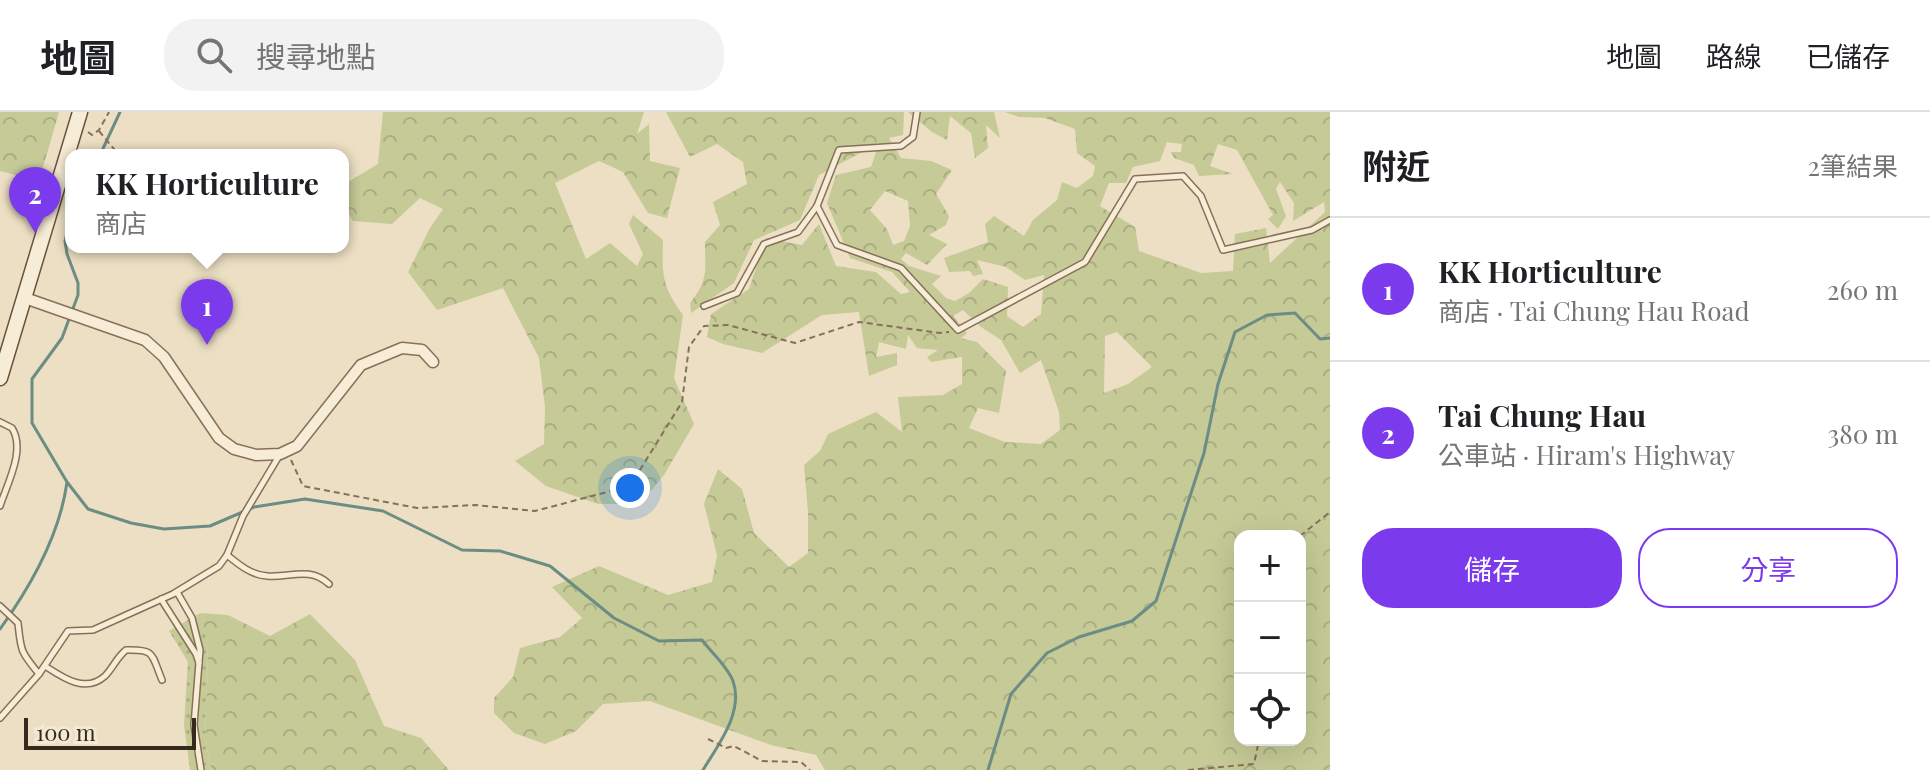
<!DOCTYPE html>
<html lang="zh-TW">
<meta charset="utf-8">
<style>
:root{--surface:#fff;--page:#f2f2f2;--text:#202124;--muted:#757577;--line:#e0e0e0;--accent:#7c3aed}
body{margin:0;font-family:"Playfair Display","Noto Sans TC",serif;background:var(--page);color:var(--text)}
.controls{position:absolute;right:24px;bottom:24px;display:grid;overflow:hidden;border-radius:16px;box-shadow:0 8px 32px #0002}
.controls button{width:72px;height:72px;display:grid;place-items:center;padding:0;border:0;border-bottom:2px solid var(--line);background:var(--surface);color:var(--text);font:40px sans-serif}
.scale{position:absolute;left:24px;bottom:20px;width:172px;box-sizing:border-box;padding-left:8px;border:4px solid #36291e;border-top:0;font-size:22px;line-height:28px;white-space:nowrap;color:#36291e;-webkit-text-stroke:6px #f4e9d2;paint-order:stroke}
.you{position:absolute;left:630px;top:376px;width:28px;height:28px;margin:-20px;border:6px solid #fff;border-radius:50%;background:#1a73e8;box-shadow:0 0 0 12px #1a73e833}
.badge{display:grid;place-items:center;width:52px;height:52px;border-radius:50%;background:var(--accent);color:#fff;font-size:26px;font-weight:700}
.pin{position:absolute;translate:-50% -66px;filter:drop-shadow(0 2px 4px #0008)}
.pin::after{content:'';position:absolute;top:42px;width:28px;height:24px;background:inherit;clip-path:polygon(0 0,100% 0,50% 100%)}
.popup{position:absolute;left:65px;top:37px;width:284px;height:104px;box-sizing:border-box;display:grid;place-content:center;border-radius:16px;background:var(--surface);filter:drop-shadow(0 2px 6px #0005);font-size:26px;white-space:nowrap;color:var(--muted)}
.popup b{font-size:30px;color:var(--text)}
.popup::after{content:'';position:absolute;left:50%;top:100%;margin-left:-16px;border:16px solid transparent;border-top-color:var(--surface)}
.list{margin:0;padding:0;list-style:none}
h2{display:flex;justify-content:space-between;align-items:center;height:104px;margin:0;padding:0 32px;font-size:34px}
h2 small{font-size:26px;font-weight:400;color:var(--muted)}
.list li{display:grid;grid-template-columns:52px 1fr auto;gap:24px;align-items:center;box-sizing:border-box;height:144px;padding:0 32px;border-top:2px solid var(--line)}
.list b{display:block;font-size:30px;white-space:nowrap}
.list p{margin:0;font-size:26px;white-space:nowrap;color:var(--muted)}
.list em{font-size:26px;font-style:normal;color:var(--muted)}
.actions{display:flex;gap:16px;padding:24px 32px}
.actions a{flex:1;padding:18px 0;border:2px solid var(--accent);border-radius:32px;text-align:center;font-size:28px;color:var(--accent)}
.actions .main{background:var(--accent);color:#fff}
.icon{flex:none;width:44px;height:44px;fill:none;stroke:currentColor;stroke-width:2;stroke-linecap:round;stroke-linejoin:round}
.map{position:relative;flex:none;width:1330px;height:658px;overflow:hidden}
header{display:flex;align-items:center;gap:48px;box-sizing:border-box;height:112px;padding:0 40px;background:var(--surface);border-bottom:2px solid var(--line)}
header strong{font-size:38px}
nav{display:flex;gap:44px;margin-inline-start:auto;font-size:28px}
.search{width:560px;height:72px;background:var(--page);display:flex;align-items:center;gap:20px;box-sizing:border-box;padding:0 28px;border-radius:32px;color:var(--muted);font-size:30px}
main{display:flex}
aside{flex:1;background:var(--surface)}
.map>svg:first-child{display:block}
</style>
<header>
<strong>地圖</strong>
<div class="search"><svg class="icon" aria-label="search" viewBox="0 0 24 24"><circle cx="10" cy="10" r="6"/><path d="M15 15l6 6"/></svg>搜尋地點</div>
<nav><a>地圖</a><a>路線</a><a>已儲存</a></nav>
</header>
<main>
<div class="map">
<svg width="1330" height="658" viewBox="0 0 1330 658">
<defs>
<pattern id="grass-dots" width="8" height="8" patternUnits="userSpaceOnUse" patternTransform="scale(2)"><rect width="8" height="8" fill="#c5ca97"/><path d="M2 2h.1M6 6h.1" fill="none" stroke="#aaae82" stroke-width="1.8" stroke-linecap="round"/></pattern>
<pattern id="forest-crowns" width="20" height="18" patternUnits="userSpaceOnUse" patternTransform="scale(2)"><rect width="20" height="18" fill="#c5ca97"/><path d="M2 6a3 3 0 1 1 6 0M12 15a3 3 0 1 1 6 0" fill="none" stroke="#aaae82"/></pattern>
</defs>
<rect width="100%" height="100%" fill="#ecdfc3"/>
<path fill="url(#grass-dots)" d="M 200,501 C 219,553 195,605 212,658 L 190,658 L 184,613 L 188,550 L 169,519 Z"/>
<g fill="url(#forest-crowns)" fill-rule="evenodd">
<path d="M 0,0 L 59,0 L 39,69 L 0,59 Z"/>
<path d="M 383,0 L 644,0 L 637,22 L 649,12 L 650,49 L 680,56 L 667,106 L 648,101 L 623,60 L 599,49 L 555,71 L 586,147 L 610,131 L 637,154 L 643,142 L 629,112 L 633,103 L 663,128 C 662,165 662,173 683,203 L 674,266 L 694,312 L 664,363 L 640,392 L 598,392 L 546,374 L 515,349 L 544,332 L 545,295 L 539,246 L 503,176 L 437,198 L 408,160 L 430,116 L 443,97 L 420,86 L 392,112 L 353,109 L 343,92 L 343,73 L 378,52 Z"/>
<path d="M 666,0 L 904,0 L 903,23 L 889,26 L 901,46 L 931,49 L 952,58 L 936,82 L 949,104 L 946,113 L 929,123 L 947,132 L 927,153 L 906,141 L 901,147 L 909,154 L 941,164 L 932,172 L 946,186 L 955,189 L 969,181 L 983,167 L 1008,175 L 1007,204 L 1023,215 L 1041,202 L 1044,163 L 1025,168 L 1006,155 L 977,148 L 983,162 L 973,164 L 970,159 L 949,160 L 944,146 L 988,130 L 985,112 L 994,104 L 1024,124 L 1033,108 L 1057,88 L 1062,70 L 1077,76 L 1093,64 L 1095,54 L 1077,41 L 1075,17 L 1045,6 L 1019,5 L 1005,0 L 1330,0 L 1330,658 L 825,658 L 816,643 L 771,633 L 650,589 L 603,592 L 576,619 L 545,632 L 514,621 L 494,601 L 494,586 L 513,565 L 520,536 L 560,525 L 582,506 L 552,475 L 599,454 L 668,483 L 712,470 L 717,443 L 704,392 L 718,357 L 742,377 L 754,421 L 789,455 L 808,441 L 808,399 L 804,353 L 820,339 L 828,322 L 876,300 L 902,320 L 898,285 L 943,283 L 962,272 L 962,245 L 931,250 L 927,245 L 938,238 L 917,236 L 908,223 L 906,237 L 879,230 L 876,245 L 897,241 L 897,253 L 869,264 L 859,200 L 822,203 L 762,241 L 723,232 L 707,225 L 711,202 L 749,177 L 766,126 L 802,133 L 819,112 L 836,154 L 876,160 L 901,182 L 910,180 L 892,160 L 850,146 L 827,91 L 836,63 L 871,55 L 879,31 L 819,63 L 800,108 L 754,128 L 734,171 L 691,201 L 690,191 C 709,167 705,159 705,130 L 720,113 L 713,90 L 747,72 L 743,50 L 717,32 L 690,45 ZM 1167,30 L 1182,32 L 1181,40 L 1171,40 L 1174,46 L 1194,53 L 1199,64 L 1233,62 L 1210,54 L 1218,32 L 1237,38 L 1273,103 L 1268,107 L 1278,117 L 1286,104 L 1276,77 L 1280,70 L 1294,91 L 1293,109 L 1324,90 L 1325,100 L 1270,151 L 1266,116 L 1235,122 L 1233,159 L 1201,161 L 1139,139 L 1135,115 L 1100,94 L 1109,71 L 1126,71 L 1133,55 L 1160,49 ZM 885,79 L 908,89 L 910,114 L 904,129 L 893,133 L 887,117 L 870,98 ZM 963,198 L 981,215 L 1001,228 L 1020,261 L 1041,248 L 1059,300 L 1060,318 L 1041,332 L 1005,330 L 969,316 L 978,296 L 999,301 L 1006,259 L 977,230 L 961,226 L 967,221 L 953,204 ZM 1117,220 L 1152,255 L 1128,272 L 1104,281 L 1105,224 ZM 1240,424 L 1300,424 L 1300,628 L 1240,628 Z"/>
<path d="M 908,0 L 994,0 L 1000,26 L 986,13 L 988,36 L 975,46 L 971,21 L 950,4 L 947,28 L 932,20 Z"/>
<path d="M 200,501 L 228,503 L 270,524 L 310,502 L 355,548 L 384,614 L 421,626 L 449,658 L 212,658 C 195,605 219,553 200,501 Z"/>
</g>
<g fill="none" stroke-linecap="round" stroke-linejoin="round">
<g stroke="#6c8d84" stroke-width="3">
<path d="M 100,43 L 120,0"/>
<path d="M 71,105 L 65,129 L 67,142 L 78,171 L 78,183 L 62,226 L 32,267 L 32,311 L 67,370 L 88,397 L 131,411 L 164,417 L 210,414 L 254,395 L 305,387 L 383,399 L 462,438 L 500,439 L 550,454 L 614,506 L 659,529 L 702,528 C 711,540 728,555 733,569 C 744,600 718,633 703,658"/>
<path d="M 0,517 C 31,474 60,422 67,370"/>
<path d="M 988,658 L 1011,582 L 1047,541 L 1079,525 L 1132,509 L 1156,489 L 1204,341 L 1218,272 L 1235,220 L 1267,203 L 1295,201 L 1320,227 L 1330,226"/>
</g>
<defs>
<g id="lane">
<path d="M 917,0 L 913,25 L 901,34 L 839,38 L 817,94 L 837,133 L 901,156 L 958,218 L 1085,150 L 1135,67 L 1183,64 L 1201,84 L 1223,138 L 1312,118 L 1330,108"/>
<path d="M 704,194 L 737,181 L 764,132 L 798,120 L 817,94"/>
<path d="M 0,310 L 12,316 C 26,338 7,372 0,394"/>
<path d="M 227,443 C 238,452 251,463 267,464 C 290,466 309,454 329,472"/>
<path d="M 177,480 L 192,506 L 200,538 L 194,613 L 201,658"/>
<path d="M 161,487 L 196,542 L 199,551"/>
<path d="M 0,494 L 18,511 C 21,539 20,539 39,562"/>
<path d="M 45,554 C 62,565 85,582 105,564 C 113,556 117,545 126,538 C 156,537 151,542 162,568"/>
<path d="M 0,606 L 39,562 L 68,519 L 93,518 L 173,482 L 219,454 L 227,443 L 243,404 L 279,344"/>
</g>
<path id="street" d="M 25,186 L 145,228 L 164,245 L 219,326 L 234,337 L 256,343 L 280,342 L 297,334 L 361,253 L 402,236 L 422,238 L 433,250"/>
<path id="secondary" d="M 0,266 L 80,0"/>
</defs>
<use href="#lane" stroke="#86705a" stroke-width="8"/>
<use href="#street" stroke="#86705a" stroke-width="13"/>
<use href="#secondary" stroke="#67523e" stroke-width="17"/>
<g stroke="#86705a" stroke-width="2" stroke-dasharray="6 4" stroke-linecap="butt">
<path d="M 99,19 L 119,43"/>
<path d="M 88,20 L 92,23 L 99,18 L 109,0"/>
<path d="M 291,348 L 303,374 L 417,396 L 475,393 L 535,399 L 630,374 L 682,290 L 689,235 L 704,214 L 728,213 L 795,231 L 859,210 L 940,221 L 949,220"/>
<path d="M 1300,424 L 1330,400"/>
<path d="M 708,627 L 726,636 L 734,634 L 762,649 L 801,650 L 810,658"/>
<path d="M 1188,658 L 1254,652 L 1259,628"/>
</g>
<use href="#lane" stroke="#f7edd6" stroke-width="5"/>
<use href="#street" stroke="#f7edd6" stroke-width="10"/>
<use href="#secondary" stroke="#f7edd6" stroke-width="14"/>
</g>
</svg>
<div class="controls">
<button>+</button>
<button>−</button>
<button><svg class="icon" aria-label="locate" viewBox="0 0 24 24"><circle cx="12" cy="12" r="6"/><path d="M12 2v4M12 18v4M2 12h4M18 12h4"/></svg></button>
</div>
<div class="scale">100 m</div>
<div class="you"></div>
<div class="pin badge" style="left:207px;top:233px">1</div>
<div class="popup"><b>KK Horticulture</b>商店</div>
<div class="pin badge" style="left:35px;top:121px">2</div>
</div>
<aside>
<h2>附近<small>2筆結果</small></h2>
<ul class="list">
<li><span class="badge">1</span><div><b>KK Horticulture</b><p>商店 · Tai Chung Hau Road</p></div><em>260 m</em></li>
<li><span class="badge">2</span><div><b>Tai Chung Hau</b><p>公車站 · Hiram's Highway</p></div><em>380 m</em></li>
</ul>
<div class="actions"><a class="main">儲存</a><a>分享</a></div>
</aside>
</main>
